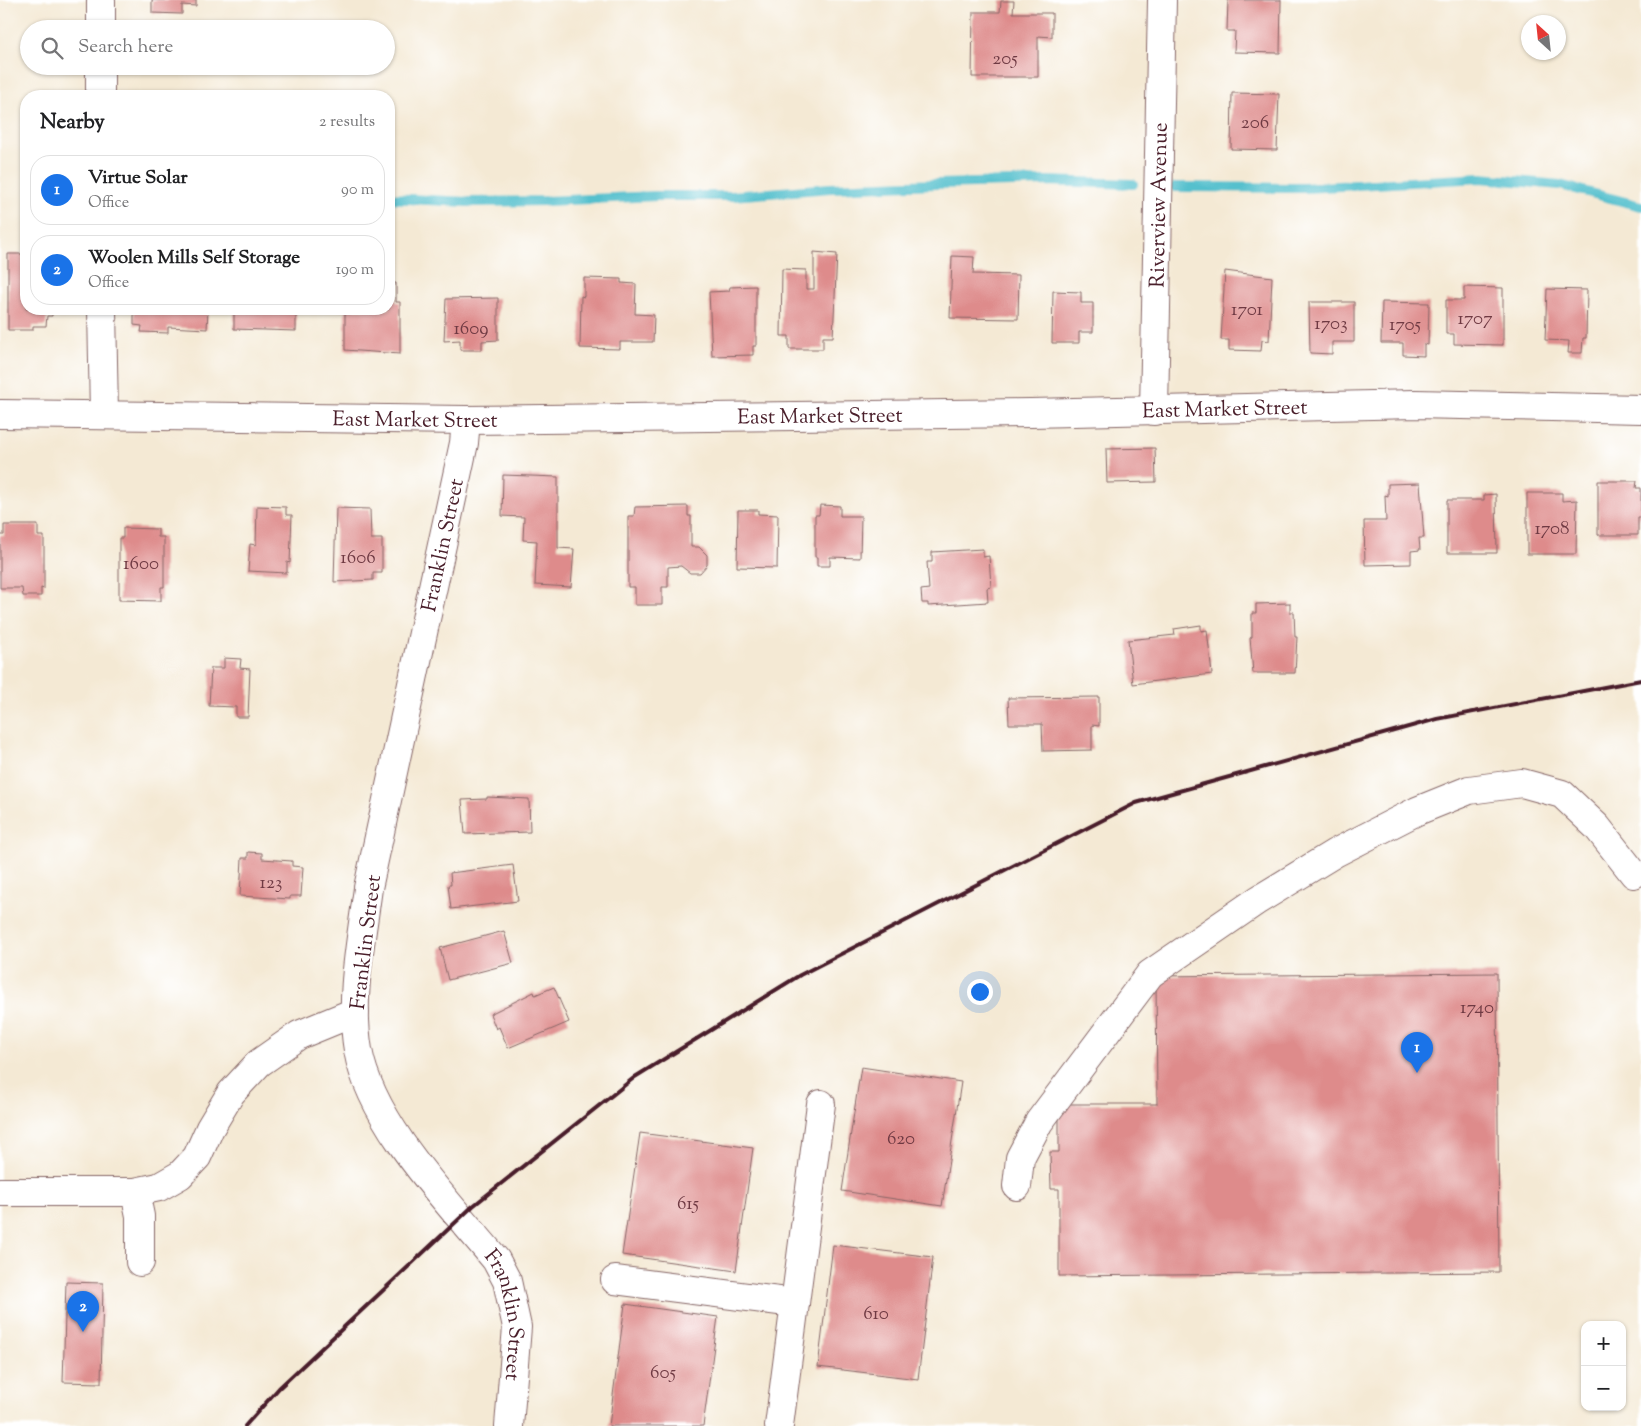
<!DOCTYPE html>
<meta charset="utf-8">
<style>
:root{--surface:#fff;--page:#f6f6f6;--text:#202124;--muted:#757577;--line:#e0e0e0;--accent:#1a73e8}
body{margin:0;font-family:"Sorts Mill Goudy",serif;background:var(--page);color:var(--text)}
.controls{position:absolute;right:15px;bottom:15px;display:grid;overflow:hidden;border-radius:10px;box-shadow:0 1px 4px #0004}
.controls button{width:45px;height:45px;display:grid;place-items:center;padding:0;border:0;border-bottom:1px solid var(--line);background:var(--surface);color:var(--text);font:25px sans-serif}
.compass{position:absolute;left:1521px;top:15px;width:45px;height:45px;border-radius:50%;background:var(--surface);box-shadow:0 1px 4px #0004;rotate:333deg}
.you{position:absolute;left:979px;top:991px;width:18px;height:18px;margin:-12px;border:4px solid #fff;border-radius:50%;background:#1a73e8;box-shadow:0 0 0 8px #1a73e833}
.badge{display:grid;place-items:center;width:32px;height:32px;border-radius:50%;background:var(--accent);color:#fff;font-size:16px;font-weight:700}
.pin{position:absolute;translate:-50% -41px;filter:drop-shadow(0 1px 2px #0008)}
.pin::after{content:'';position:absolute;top:26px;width:18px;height:15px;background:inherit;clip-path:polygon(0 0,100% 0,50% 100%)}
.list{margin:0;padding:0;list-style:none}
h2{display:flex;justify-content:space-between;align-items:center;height:65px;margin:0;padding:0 20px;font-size:21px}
h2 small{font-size:16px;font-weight:400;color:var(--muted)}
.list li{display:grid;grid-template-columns:32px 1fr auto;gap:15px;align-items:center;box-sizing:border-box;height:70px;margin:0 10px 10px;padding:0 10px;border:1px solid var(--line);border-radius:20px}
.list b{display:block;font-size:19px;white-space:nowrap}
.list p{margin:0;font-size:16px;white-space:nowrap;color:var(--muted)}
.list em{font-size:16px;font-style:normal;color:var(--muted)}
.icon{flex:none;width:28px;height:28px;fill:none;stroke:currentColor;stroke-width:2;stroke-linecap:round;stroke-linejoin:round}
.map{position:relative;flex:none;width:1641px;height:1426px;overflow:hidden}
.search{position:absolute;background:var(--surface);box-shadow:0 1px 4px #0004;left:20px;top:20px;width:375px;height:55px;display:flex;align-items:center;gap:12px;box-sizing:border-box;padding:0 18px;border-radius:28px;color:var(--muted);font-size:19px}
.panel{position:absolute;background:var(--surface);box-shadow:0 1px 4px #0004;left:20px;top:90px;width:375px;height:225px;border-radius:20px}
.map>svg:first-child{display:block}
</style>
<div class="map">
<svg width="1641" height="1426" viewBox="0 0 1641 1426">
<rect width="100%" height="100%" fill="#fff"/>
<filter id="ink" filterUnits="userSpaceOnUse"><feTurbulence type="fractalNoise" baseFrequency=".02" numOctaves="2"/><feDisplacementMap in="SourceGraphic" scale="10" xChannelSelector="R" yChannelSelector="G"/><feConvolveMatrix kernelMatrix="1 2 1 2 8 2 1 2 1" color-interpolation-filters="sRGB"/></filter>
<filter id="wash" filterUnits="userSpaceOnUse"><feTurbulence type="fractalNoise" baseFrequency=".0096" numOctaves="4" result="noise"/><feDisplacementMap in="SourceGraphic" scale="20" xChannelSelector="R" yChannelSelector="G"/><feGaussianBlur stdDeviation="1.12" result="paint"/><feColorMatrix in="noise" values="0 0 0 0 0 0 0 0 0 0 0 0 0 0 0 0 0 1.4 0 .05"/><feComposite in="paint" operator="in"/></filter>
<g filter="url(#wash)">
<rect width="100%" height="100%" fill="#f4e9d4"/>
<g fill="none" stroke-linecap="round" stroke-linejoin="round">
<g stroke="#54c0cd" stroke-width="10">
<path d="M 1175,187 L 1304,188 L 1481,178 L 1560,185 L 1641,206"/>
<path d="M 389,198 L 468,202 L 546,201 L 657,196 L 732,196 L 830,188 L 937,184 L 1046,181 L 1133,184"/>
</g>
</g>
<g id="blocks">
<g fill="#de8b8b">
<path d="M 152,0 L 196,0 L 196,6 L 182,5 L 182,14 L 152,13 Z"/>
<path d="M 1228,0 L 1281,0 L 1280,53 L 1234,52 L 1235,31 L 1227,31 Z"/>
<path d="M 1001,1 L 1014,1 L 1013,13 L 1052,13 L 1052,37 L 1038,36 L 1038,77 L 972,77 L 973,12 L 1000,12 Z"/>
<path d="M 1232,93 L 1279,94 L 1277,150 L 1231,149 Z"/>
<path d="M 814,252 L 837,254 L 833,337 L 823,337 L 823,349 L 789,349 L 789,336 L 781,336 L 782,269 L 806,270 L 806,289 L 814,289 Z"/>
<path d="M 8,254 L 26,254 L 26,309 L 52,309 L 52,316 L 47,316 L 46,326 L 33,326 L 33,330 L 8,330 Z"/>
<path d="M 952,256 L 974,257 L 973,274 L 1019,275 L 1018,319 L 950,318 Z"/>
<path d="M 1225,271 L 1272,277 L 1269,341 L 1262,340 L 1261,351 L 1229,350 L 1229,340 L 1221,340 Z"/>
<path d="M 584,278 L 621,279 L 621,283 L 636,284 L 635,314 L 654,315 L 653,342 L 620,342 L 620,349 L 580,348 L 581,296 L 584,297 Z"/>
<path d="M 389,283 L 396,283 L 396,302 L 400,302 L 400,354 L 345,350 L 345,311 L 340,311 L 340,309 L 389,309 Z"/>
<path d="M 756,286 L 756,346 L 753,346 L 753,355 L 712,356 L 709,292 L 729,291 L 730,287 Z"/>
<path d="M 1464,287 L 1503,288 L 1503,345 L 1454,344 L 1454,334 L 1446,334 L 1446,300 L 1464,300 Z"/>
<path d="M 1547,289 L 1587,290 L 1586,338 L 1583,338 L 1582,353 L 1568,353 L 1569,341 L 1545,340 Z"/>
<path d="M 1053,291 L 1081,292 L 1081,303 L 1093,303 L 1093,332 L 1079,332 L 1079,343 L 1052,343 Z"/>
<path d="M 498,298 L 498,340 L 482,341 L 482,350 L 460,350 L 460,340 L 444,341 L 446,299 Z"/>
<path d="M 1309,302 L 1354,302 L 1354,342 L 1332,342 L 1332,354 L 1310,353 Z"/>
<path d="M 1382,302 L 1429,303 L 1428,345 L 1424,344 L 1424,356 L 1403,355 L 1403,343 L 1381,343 Z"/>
<path d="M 134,309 L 208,309 L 207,329 L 168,327 L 168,333 L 141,332 L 142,326 L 134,325 Z"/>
<path d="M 234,309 L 296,309 L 296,331 L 234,329 Z"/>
<path d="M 1155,448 L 1156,482 L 1107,483 L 1106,449 Z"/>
<path d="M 503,475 L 558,477 L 558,548 L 574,549 L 571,587 L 535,585 L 537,541 L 523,540 L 524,517 L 502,516 Z"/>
<path d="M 1598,481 L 1637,481 L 1636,488 L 1641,488 L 1641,517 L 1638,517 L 1638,535 L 1598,535 Z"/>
<path d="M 1420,483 L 1424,538 L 1419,538 L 1420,550 L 1411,551 L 1411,564 L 1365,565 L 1364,521 L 1386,521 L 1385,495 L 1388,496 L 1388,484 Z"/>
<path d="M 1527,493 L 1562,493 L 1562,501 L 1577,500 L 1576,554 L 1527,554 Z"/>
<path d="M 1496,494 L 1497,553 L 1447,553 L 1447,500 L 1484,500 L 1484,495 Z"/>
<path d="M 820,505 L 840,506 L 840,516 L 861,516 L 860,558 L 830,557 L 830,566 L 817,566 L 817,557 L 815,557 L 815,515 L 819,515 Z"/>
<path d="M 257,506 L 286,507 L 286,515 L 292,515 L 290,563 L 287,562 L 287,573 L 248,571 L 250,544 L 256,545 Z"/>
<path d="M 688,506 L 688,516 L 691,516 L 691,547 L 699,547 L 707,555 L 707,565 L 700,573 L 690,573 L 681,566 L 668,567 L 668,587 L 662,587 L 662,605 L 635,605 L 635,587 L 628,587 L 628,516 L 634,516 L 635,507 Z"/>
<path d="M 336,508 L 370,509 L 371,539 L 382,539 L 382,573 L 373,573 L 373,580 L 334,582 Z"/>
<path d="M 738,510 L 758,510 L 758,514 L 778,515 L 777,568 L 737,567 Z"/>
<path d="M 4,525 L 38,525 L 38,536 L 44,536 L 44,589 L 41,588 L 41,596 L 23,596 L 22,588 L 0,588 L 0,535 L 4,535 Z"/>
<path d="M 123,528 L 158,529 L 158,537 L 164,537 L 164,587 L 161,587 L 161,601 L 119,600 L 119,538 L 123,538 Z"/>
<path d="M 983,549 L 983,557 L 989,556 L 991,587 L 987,588 L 988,602 L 928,606 L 928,603 L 922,603 L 921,590 L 929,589 L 927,562 L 932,562 L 932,552 Z"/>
<path d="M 1290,603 L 1290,612 L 1294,612 L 1295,637 L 1297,637 L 1295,673 L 1253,673 L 1250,638 L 1252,637 L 1252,613 L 1256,613 L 1256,604 Z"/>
<path d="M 1201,625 L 1201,631 L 1207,630 L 1212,674 L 1133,684 L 1128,640 L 1175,635 L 1174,629 Z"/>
<path d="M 224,658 L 241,659 L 240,668 L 250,669 L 248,717 L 236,717 L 236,707 L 209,706 L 211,668 L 224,668 Z"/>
<path d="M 1099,697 L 1099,726 L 1092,725 L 1092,750 L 1043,751 L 1042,724 L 1009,724 L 1008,698 Z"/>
<path d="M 487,797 L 529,799 L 530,832 L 465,834 L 462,800 L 487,799 Z"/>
<path d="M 248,852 L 262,853 L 262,859 L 292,861 L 292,866 L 303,867 L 301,896 L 290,896 L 290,899 L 240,896 L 242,858 L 248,858 Z"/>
<path d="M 513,865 L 518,901 L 451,909 L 448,885 L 451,885 L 450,873 Z"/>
<path d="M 504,931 L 513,963 L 448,980 L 440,948 Z"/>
<path d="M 1497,973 L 1499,1272 L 1059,1276 L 1059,1189 L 1051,1189 L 1050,1152 L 1059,1152 L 1059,1104 L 1157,1104 L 1156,976 Z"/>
<path d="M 554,987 L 569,1022 L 508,1048 L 499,1027 L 496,1029 L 490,1014 L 534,992 L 535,995 Z"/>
<path d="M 861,1067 L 961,1082 L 942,1206 L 842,1191 Z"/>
<path d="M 640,1133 L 753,1148 L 736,1271 L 622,1255 Z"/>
<path d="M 833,1245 L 933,1257 L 918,1379 L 818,1367 Z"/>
<path d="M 66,1282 L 103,1283 L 101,1383 L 63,1382 Z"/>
<path d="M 625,1304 L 718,1317 L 703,1426 L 609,1426 Z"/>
</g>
</g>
</g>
<g filter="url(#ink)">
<use href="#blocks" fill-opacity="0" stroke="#866666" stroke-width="1"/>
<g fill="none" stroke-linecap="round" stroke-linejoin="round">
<defs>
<g id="minor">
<path d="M 101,29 L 101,0"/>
<path d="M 100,96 L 100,66"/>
<path d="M 102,309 L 104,414"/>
<path id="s1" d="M 1154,411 L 1162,0"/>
<path id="s2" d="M 0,414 L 466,420 L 1031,413 L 1415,404 L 1641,409"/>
<path id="s3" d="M 466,420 L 464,443 L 368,888 C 361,941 349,998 358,1050 C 371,1124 450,1204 496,1260 L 507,1281 L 517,1327 L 509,1426"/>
<path d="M 1017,1186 L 1020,1158 L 1039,1122 L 1150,974 L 1258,900 L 1335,853 L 1417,811 L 1469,790 L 1522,783 L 1562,794 L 1597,827 L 1634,874"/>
<path d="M 0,1192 L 135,1192 L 159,1187 L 180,1175 L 197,1157 L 210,1128 L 231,1093 L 259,1063 L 299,1035 L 355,1012"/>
<path d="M 135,1192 L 140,1216 L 140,1262"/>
<path d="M 615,1280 L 795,1303"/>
<path d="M 779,1426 L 821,1104"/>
</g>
</defs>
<use href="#minor" stroke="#866666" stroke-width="30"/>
<use href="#minor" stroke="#fff" stroke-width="28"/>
<path stroke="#4a1f2b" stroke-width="4" d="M 245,1426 L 279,1388 L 473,1206 L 635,1077 L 800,975 L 1136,803 L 1437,719 L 1641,680"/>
</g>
</g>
<g text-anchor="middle" stroke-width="5" stroke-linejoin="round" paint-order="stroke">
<g font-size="19" fill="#6f3a43">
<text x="1005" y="64">205</text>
<text x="1255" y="128">206</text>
<text x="1247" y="315">1701</text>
<text x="1475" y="324">1707</text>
<text x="1331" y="329">1703</text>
<text x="1405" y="330">1705</text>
<text x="471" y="334">1609</text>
<text x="1552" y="534">1708</text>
<text x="358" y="563">1606</text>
<text x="141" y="569">1600</text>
<text x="271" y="888">123</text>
<text x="1477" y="1013">1740</text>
<text x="901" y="1144">620</text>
<text x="688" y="1209">615</text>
<text x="876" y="1319">610</text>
<text x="663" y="1378">605</text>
</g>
<g font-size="21" fill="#4a1f2b" stroke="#fff">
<text dy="7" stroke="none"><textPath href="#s1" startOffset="206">Riverview Avenue</textPath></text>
<text dy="7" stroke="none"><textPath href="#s2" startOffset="1225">East Market Street</textPath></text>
<text dy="7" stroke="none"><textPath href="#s2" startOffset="820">East Market Street</textPath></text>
<text dy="7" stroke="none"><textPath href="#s2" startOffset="415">East Market Street</textPath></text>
<text transform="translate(442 545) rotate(-78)" y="7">Franklin Street</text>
<text transform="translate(365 942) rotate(-83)" y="7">Franklin Street</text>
<text dy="7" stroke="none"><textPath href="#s3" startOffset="952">Franklin Street</textPath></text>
</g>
</g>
</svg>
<div class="controls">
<button>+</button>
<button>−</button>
</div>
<svg class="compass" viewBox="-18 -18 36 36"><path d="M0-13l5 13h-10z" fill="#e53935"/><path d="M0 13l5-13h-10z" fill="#757577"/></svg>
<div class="you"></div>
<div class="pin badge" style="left:1417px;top:1073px">1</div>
<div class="pin badge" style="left:83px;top:1332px">2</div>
<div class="search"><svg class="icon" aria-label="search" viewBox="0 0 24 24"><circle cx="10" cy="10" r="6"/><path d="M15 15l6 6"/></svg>Search here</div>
<section class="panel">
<h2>Nearby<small>2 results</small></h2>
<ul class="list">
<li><span class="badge">1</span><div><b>Virtue Solar</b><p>Office</p></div><em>90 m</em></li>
<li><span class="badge">2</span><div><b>Woolen Mills Self Storage</b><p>Office</p></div><em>190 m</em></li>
</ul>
</section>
</div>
